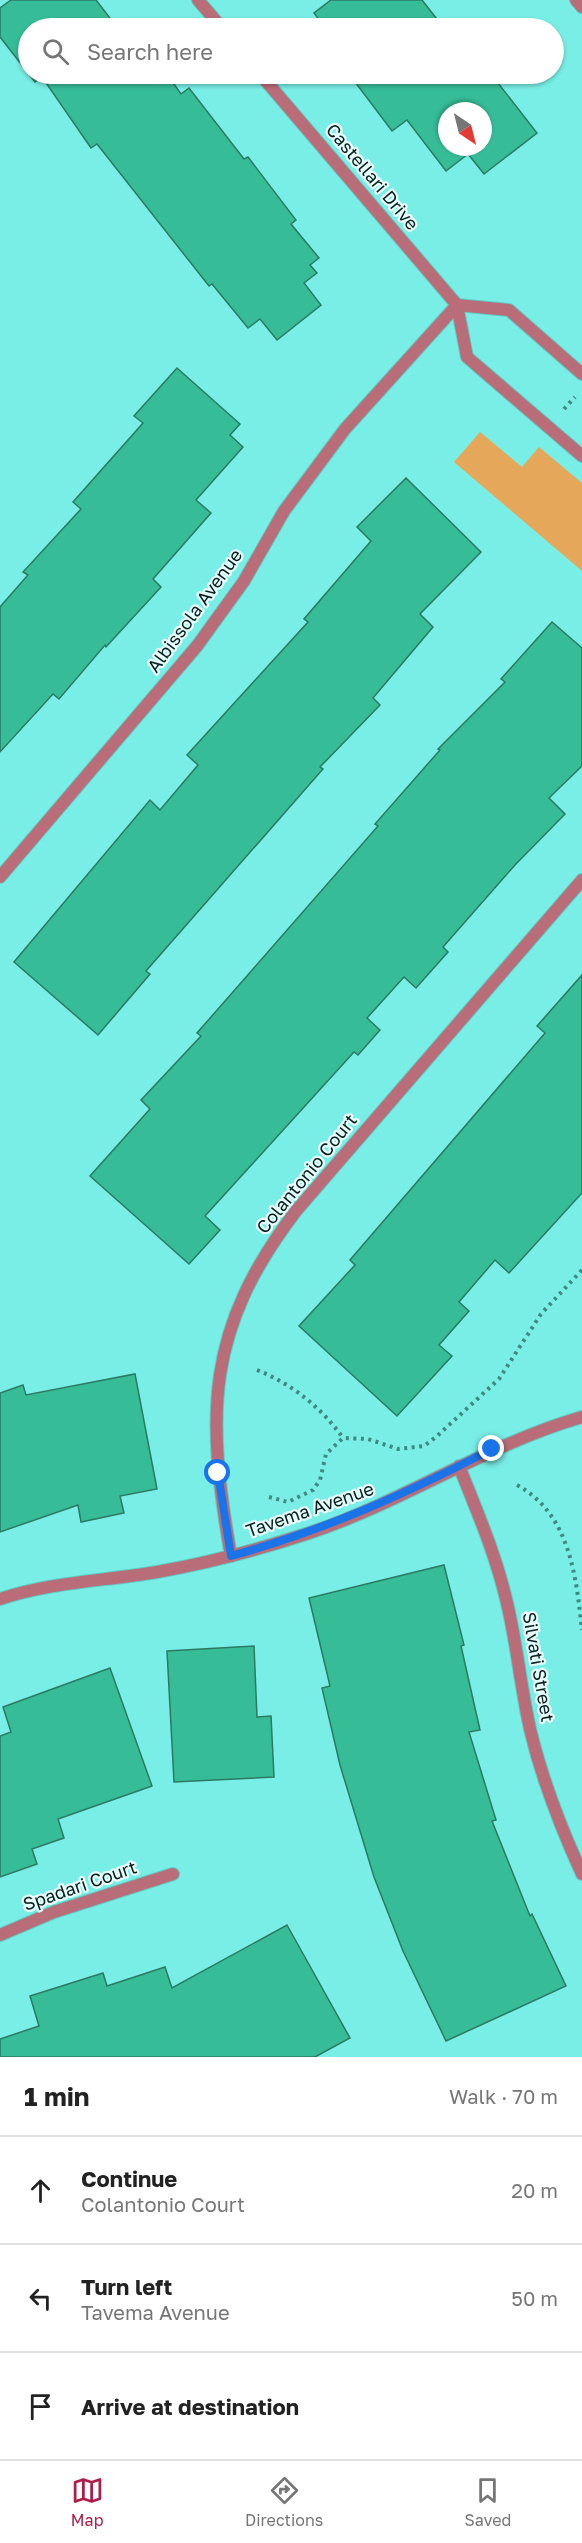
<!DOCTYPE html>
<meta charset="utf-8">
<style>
:root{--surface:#fff;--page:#f2f2f2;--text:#222;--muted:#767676;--line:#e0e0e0;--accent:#af1c49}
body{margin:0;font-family:"Golos Text",sans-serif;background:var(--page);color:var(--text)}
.compass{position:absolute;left:438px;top:102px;width:54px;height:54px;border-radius:50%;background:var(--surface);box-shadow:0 2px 4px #0004;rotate:145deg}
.stop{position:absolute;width:18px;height:18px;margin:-14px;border:4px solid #1a73e8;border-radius:50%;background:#fff}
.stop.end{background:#1a73e8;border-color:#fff;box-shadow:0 2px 6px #0008}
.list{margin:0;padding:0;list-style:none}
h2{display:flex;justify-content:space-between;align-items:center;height:78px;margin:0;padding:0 24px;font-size:26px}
h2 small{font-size:20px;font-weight:400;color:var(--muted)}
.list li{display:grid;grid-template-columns:39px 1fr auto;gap:18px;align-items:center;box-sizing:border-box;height:108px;padding:0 24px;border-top:2px solid var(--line)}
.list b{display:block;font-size:22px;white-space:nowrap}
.list p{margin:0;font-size:20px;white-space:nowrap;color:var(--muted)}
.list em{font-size:20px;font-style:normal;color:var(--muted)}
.icon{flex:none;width:33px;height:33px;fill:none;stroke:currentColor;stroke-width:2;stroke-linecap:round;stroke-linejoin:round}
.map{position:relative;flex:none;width:582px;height:2057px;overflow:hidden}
.search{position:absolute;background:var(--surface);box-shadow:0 2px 4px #0004;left:18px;right:18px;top:18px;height:66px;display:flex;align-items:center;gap:15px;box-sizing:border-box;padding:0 21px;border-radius:33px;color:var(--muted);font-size:22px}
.sheet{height:402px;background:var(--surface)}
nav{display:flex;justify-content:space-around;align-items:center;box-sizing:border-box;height:84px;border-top:2px solid var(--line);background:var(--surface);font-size:16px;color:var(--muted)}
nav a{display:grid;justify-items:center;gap:3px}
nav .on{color:var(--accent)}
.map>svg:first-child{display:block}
</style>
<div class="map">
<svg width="582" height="2057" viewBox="0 0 582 2057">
<rect width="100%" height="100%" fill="#79eee6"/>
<path fill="#e5a75a" d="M 480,432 L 522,467 L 539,447 L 582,483 L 582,571 L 454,462 Z"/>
<g fill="#36bc97" stroke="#2b7a62" stroke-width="1.5" fill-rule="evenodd">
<path d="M 11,0 L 96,0 L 113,22 L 105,28 L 28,28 L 28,74 L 167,74 L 181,94 L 189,88 L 244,159 L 248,157 L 296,220 L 291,224 L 319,258 L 310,265 L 317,273 L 304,283 L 321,305 L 277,340 L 260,319 L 248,328 L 212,284 L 209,286 L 97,144 L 91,148 L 42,77 L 35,82 L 0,37 L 0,8 Z"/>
<path d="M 331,0 L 422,0 L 444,28 L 325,28 L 314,13 Z"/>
<path d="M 349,74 L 491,74 L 537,133 L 484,174 L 468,154 L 446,171 L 407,120 L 392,131 ZM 447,111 L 483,111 L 483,147 L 447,147 Z"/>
<path d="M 177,368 L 240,424 L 230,435 L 243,447 L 196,500 L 211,513 L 153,579 L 161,587 L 106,647 L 105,645 L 59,699 L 53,694 L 0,752 L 0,607 L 28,575 L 23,572 L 81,509 L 73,502 L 143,423 L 134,416 Z"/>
<path d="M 406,478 L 481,552 L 420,614 L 433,627 L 373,698 L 380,705 L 320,767 L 323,769 L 146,971 L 150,974 L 98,1035 L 14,962 L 150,800 L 160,810 L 198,765 L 187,755 L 308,622 L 304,619 L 371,541 L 357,527 Z"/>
<path d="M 552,622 L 582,648 L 582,766 L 549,798 L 565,814 L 515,865 L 443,947 L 448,952 L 416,988 L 404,977 L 367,1018 L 380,1030 L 358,1055 L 354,1052 L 205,1216 L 220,1230 L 189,1264 L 90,1176 L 150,1109 L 141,1100 L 201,1036 L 197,1033 L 378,826 L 375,824 L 440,750 L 438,749 L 505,682 L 501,679 Z"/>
<path d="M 582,975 L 582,1193 L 509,1273 L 495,1260 L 459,1302 L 469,1311 L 439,1345 L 452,1356 L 397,1416 L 299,1326 L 355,1265 L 350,1260 L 545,1033 L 537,1026 Z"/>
<path d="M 135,1374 L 157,1489 L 120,1496 L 124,1513 L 81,1522 L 78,1505 L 0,1532 L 0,1393 L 23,1385 L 26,1395 Z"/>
<path d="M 444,1565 L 464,1645 L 461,1646 L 480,1730 L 469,1732 L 496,1820 L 492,1821 L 530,1916 L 532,1914 L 566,1986 L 446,2041 L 403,1951 L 374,1877 L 340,1765 L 322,1688 L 330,1686 L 309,1598 Z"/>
<path d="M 254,1646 L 257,1717 L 271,1716 L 274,1777 L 174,1782 L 167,1651 Z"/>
<path d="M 110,1668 L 152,1786 L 58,1819 L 64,1838 L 32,1849 L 37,1864 L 0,1877 L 0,1736 L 11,1732 L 3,1707 Z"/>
<path d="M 287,1925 L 350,2038 L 315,2057 L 0,2057 L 0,2039 L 39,2026 L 30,1996 L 103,1973 L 107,1986 L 165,1967 L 172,1988 Z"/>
</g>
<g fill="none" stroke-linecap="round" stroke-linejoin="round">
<defs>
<g id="minor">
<path d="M 198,0 L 222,28"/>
<path d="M 260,74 L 457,305 L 467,357 L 582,456"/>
<path d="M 457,305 L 509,310 L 582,374"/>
<path d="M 0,877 L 197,646 L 244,581 L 284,511 L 345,429 L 457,305"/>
<path d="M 459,1466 C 476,1509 494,1550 505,1595 C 517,1640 520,1687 531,1733 C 543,1782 561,1828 582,1874"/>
<path d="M 231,1556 C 206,1414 205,1330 296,1211 L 582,880"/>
<path d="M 0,1599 C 51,1582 104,1581 157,1572 C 207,1563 257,1550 306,1534 C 402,1503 485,1445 582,1417"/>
<path d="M 0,1935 L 54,1912 L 173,1874"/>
</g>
<path id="tertiary" d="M 576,0 L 582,7"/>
</defs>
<use href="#minor" stroke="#64c9c2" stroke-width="14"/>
<use href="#tertiary" stroke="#64c9c2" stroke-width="14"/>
<g stroke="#408884" stroke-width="4" stroke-dasharray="3 4.5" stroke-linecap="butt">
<path d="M 564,409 L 575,397"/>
<path d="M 257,1370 C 292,1384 321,1407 343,1438"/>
<path d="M 517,1485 C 570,1514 576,1576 582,1630"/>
<path d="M 269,1497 L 288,1502 L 313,1490 L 320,1480 L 326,1454 L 343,1438 L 368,1439 L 398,1449 L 424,1446 L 436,1437 L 499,1379 L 541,1314 L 582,1270"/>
</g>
<use href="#minor" stroke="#b96d79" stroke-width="12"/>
<use href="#tertiary" stroke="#b96d79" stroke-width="12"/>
</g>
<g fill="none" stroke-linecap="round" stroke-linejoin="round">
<path stroke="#1a73e8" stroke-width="8" d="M 218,1473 L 231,1556 C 325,1530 406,1494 492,1449"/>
</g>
<g text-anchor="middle" stroke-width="4.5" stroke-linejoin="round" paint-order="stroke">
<g font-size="18" fill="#06201f" stroke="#e8fdfb">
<text transform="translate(372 177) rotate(50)" y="6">Castellari Drive</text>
<text transform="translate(195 611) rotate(-54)" y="6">Albissola Avenue</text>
<text transform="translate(307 1174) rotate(-51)" y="6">Colantonio Court</text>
<text transform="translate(310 1510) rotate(-19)" y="6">Tavema Avenue</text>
<text transform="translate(538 1667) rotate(80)" y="6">Silvati Street</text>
<text transform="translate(80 1886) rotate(-19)" y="6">Spadari Court</text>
</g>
</g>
</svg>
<svg class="compass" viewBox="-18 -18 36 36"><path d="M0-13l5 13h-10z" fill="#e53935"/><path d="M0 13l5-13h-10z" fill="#767676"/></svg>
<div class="stop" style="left:218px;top:1473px"></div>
<div class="stop end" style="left:492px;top:1449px"></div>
<div class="search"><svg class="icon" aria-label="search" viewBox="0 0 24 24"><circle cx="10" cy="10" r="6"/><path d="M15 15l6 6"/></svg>Search here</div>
</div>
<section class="sheet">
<h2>1 min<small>Walk · 70 m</small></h2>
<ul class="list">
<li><svg class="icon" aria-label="ahead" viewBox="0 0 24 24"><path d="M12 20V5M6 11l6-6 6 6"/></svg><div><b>Continue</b><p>Colantonio Court</p></div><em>20 m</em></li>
<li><svg class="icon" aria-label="left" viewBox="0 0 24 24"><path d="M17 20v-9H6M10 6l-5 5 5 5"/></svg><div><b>Turn left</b><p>Tavema Avenue</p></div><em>50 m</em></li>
<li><svg class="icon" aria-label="arrive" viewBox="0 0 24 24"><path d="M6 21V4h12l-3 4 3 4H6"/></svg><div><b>Arrive at destination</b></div></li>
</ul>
</section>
<nav>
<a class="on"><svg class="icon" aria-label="map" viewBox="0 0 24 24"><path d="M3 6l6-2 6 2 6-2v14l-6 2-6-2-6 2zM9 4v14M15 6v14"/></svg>Map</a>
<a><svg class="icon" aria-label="directions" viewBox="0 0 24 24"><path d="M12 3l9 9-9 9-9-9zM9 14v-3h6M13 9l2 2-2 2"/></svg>Directions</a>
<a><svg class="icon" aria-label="saved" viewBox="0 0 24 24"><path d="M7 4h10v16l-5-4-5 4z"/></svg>Saved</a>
</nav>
